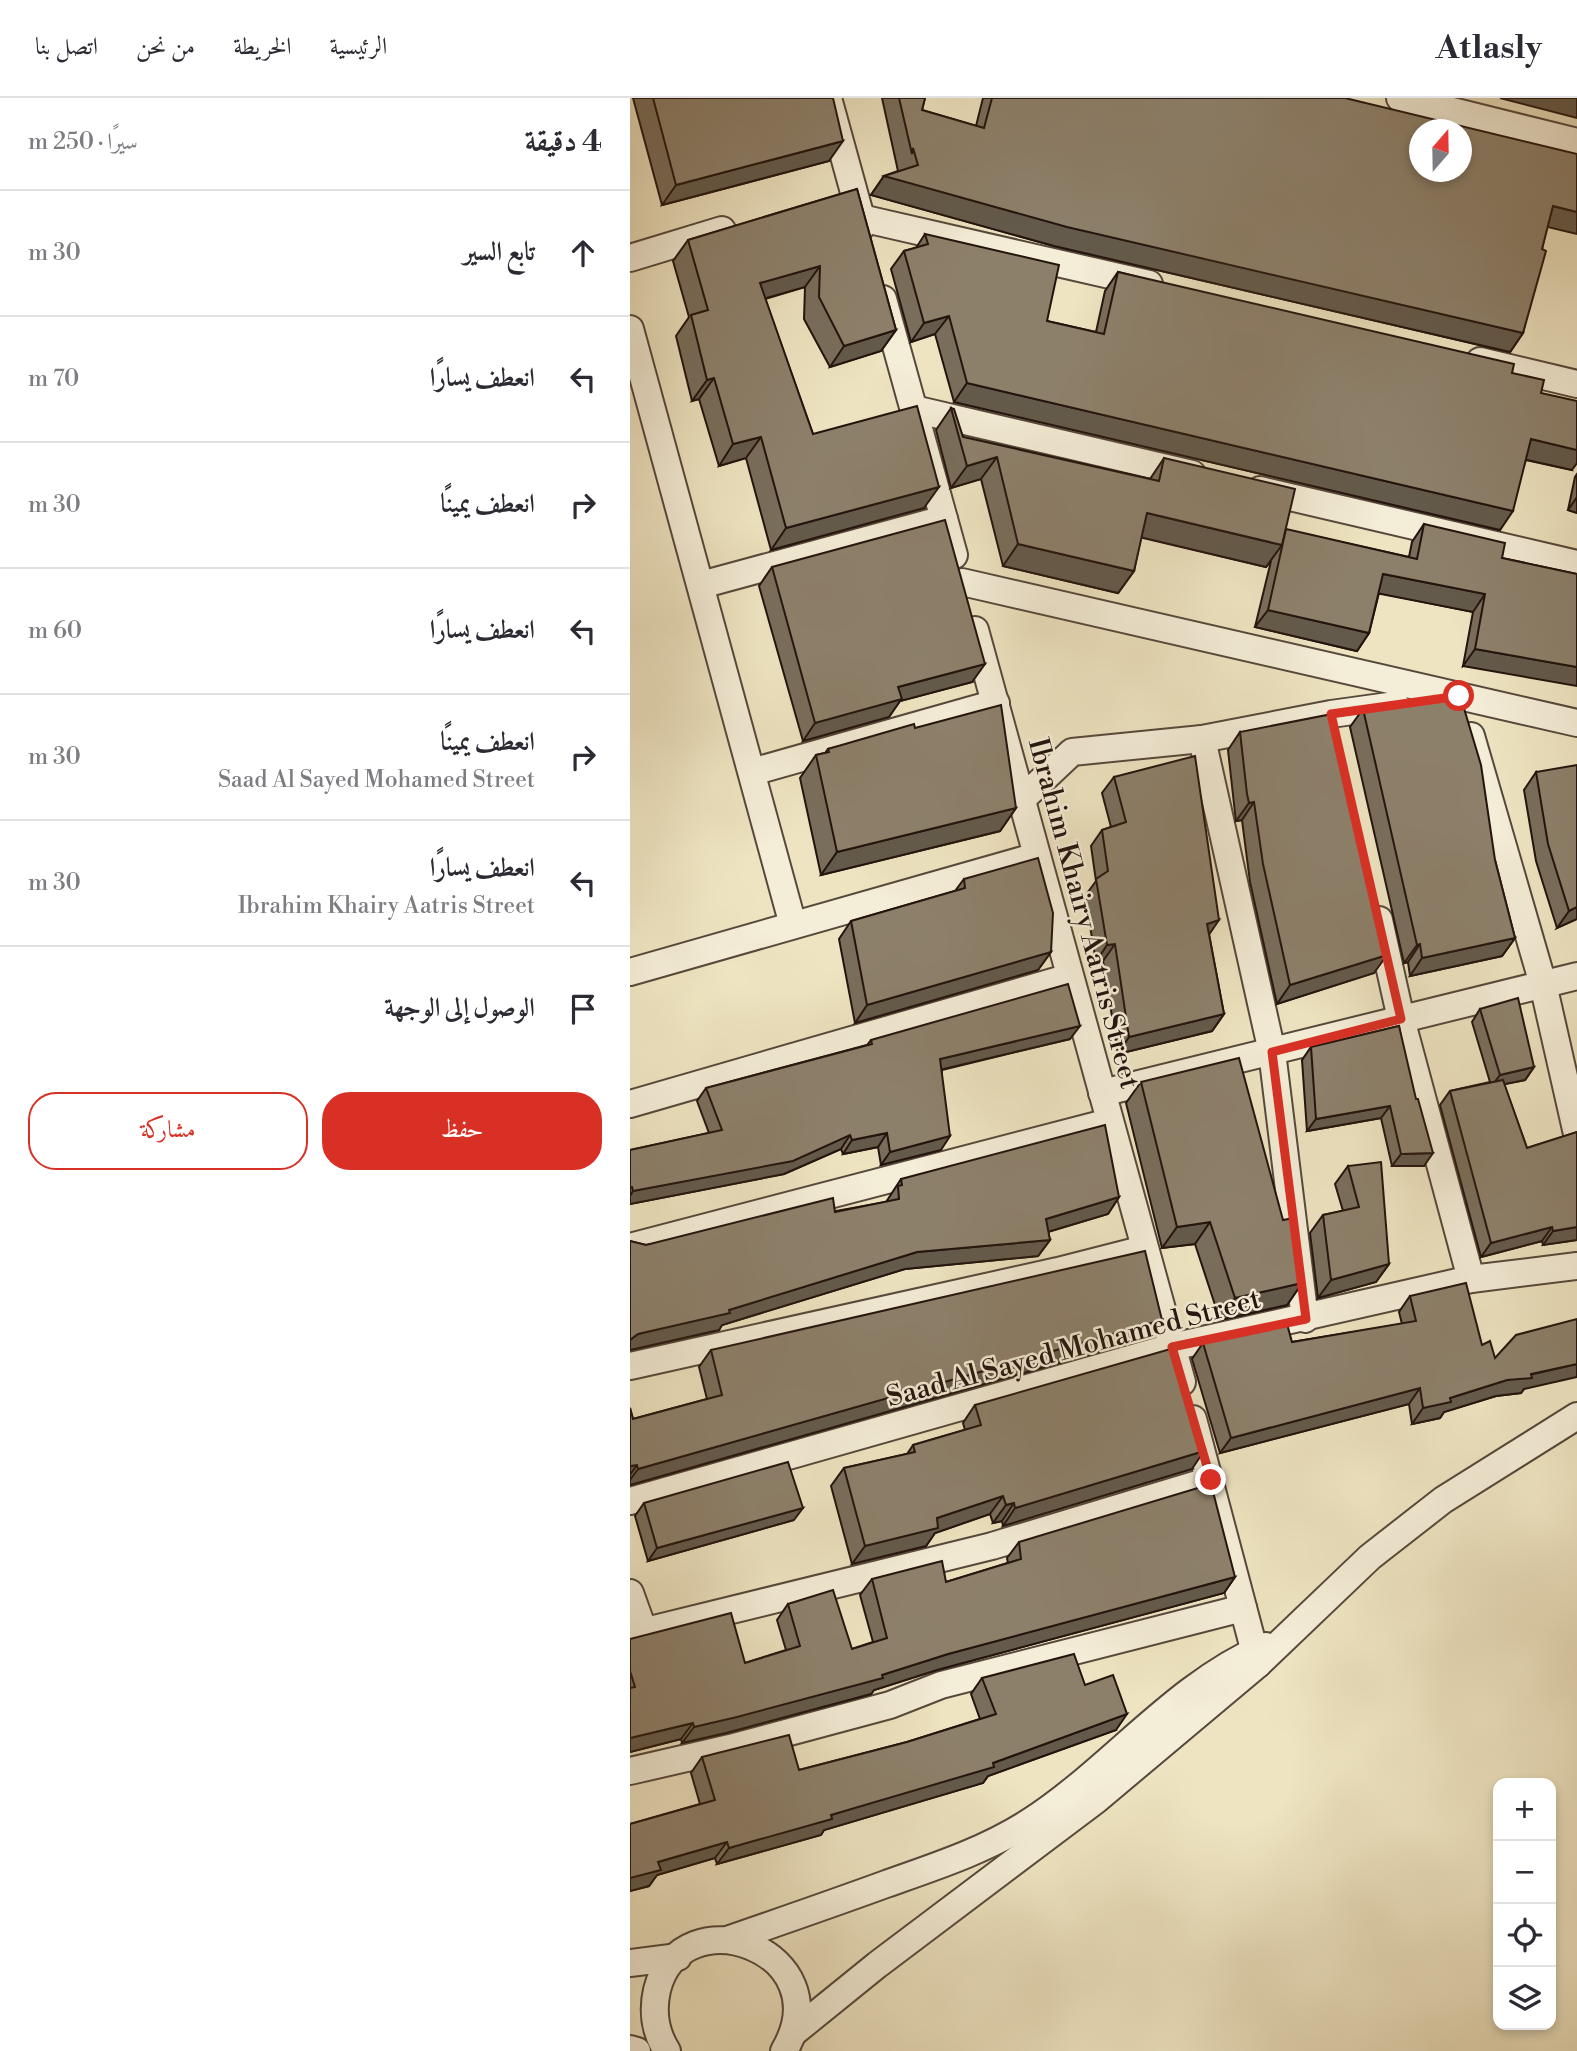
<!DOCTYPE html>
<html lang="ar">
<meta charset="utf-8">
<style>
:root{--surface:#fff;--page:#f2f2f3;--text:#2b2b33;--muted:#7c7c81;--line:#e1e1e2;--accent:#d93025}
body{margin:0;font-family:"Libre Bodoni",Amiri,serif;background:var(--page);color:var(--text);direction:rtl}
.controls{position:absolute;right:21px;bottom:21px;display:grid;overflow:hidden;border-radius:14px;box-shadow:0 4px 10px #0003}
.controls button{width:63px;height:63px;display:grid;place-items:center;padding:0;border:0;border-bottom:2px solid var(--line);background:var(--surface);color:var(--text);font:35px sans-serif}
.compass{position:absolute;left:779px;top:21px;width:63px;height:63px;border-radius:50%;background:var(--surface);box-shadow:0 4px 10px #0003;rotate:20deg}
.stop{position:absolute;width:21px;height:21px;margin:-16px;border:5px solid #d93025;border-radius:50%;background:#fff}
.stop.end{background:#d93025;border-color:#fff;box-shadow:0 2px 7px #0008}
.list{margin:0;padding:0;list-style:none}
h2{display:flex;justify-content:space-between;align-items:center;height:91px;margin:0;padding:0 28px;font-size:30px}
h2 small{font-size:23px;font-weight:400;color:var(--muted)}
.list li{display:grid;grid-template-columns:46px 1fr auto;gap:21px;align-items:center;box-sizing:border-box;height:126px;padding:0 28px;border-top:2px solid var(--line)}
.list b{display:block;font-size:26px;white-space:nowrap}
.list p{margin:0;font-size:23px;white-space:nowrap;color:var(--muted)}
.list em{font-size:23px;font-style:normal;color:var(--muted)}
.actions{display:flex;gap:14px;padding:21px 28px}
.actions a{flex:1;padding:16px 0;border:2px solid var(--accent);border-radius:28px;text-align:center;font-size:24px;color:var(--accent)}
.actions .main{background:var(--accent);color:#fff}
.icon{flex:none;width:38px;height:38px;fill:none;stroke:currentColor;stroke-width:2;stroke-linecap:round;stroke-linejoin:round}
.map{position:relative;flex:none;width:947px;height:1953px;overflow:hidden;direction:ltr}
header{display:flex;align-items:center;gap:42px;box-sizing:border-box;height:98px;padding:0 35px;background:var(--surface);border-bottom:2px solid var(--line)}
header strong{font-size:33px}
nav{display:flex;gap:38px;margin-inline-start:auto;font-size:24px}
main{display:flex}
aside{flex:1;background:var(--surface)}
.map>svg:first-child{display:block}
</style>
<header>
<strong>Atlasly</strong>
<nav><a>الرئيسية</a><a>الخريطة</a><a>من نحن</a><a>اتصل بنا</a></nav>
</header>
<main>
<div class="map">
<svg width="947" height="1953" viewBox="0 0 947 1953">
<rect width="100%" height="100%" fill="#eee4c1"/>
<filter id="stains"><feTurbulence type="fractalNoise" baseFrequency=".00286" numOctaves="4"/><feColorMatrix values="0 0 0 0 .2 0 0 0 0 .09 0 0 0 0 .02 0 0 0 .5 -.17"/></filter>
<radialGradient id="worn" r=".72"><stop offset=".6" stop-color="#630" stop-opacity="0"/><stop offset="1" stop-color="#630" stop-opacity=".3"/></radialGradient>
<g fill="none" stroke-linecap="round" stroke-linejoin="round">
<defs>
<g id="minor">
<path d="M 198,0 L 233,127"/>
<path d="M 770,0 L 947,44"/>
<path d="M 231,120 L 519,186"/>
<path d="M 0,160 L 92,132"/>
<path d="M 253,201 L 324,457"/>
<path d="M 0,231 L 163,827"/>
<path d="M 850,263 L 947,286"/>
<path d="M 284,311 L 562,376"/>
<path d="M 630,392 L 947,466"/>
<path d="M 332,484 L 947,625"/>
<path d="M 71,487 L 314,421"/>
<path d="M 345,532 L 552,1284"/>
<path d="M 841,638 L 913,886 L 947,1036"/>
<path d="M 572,641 L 642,954 L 675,1221"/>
<path d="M 122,674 L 366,605"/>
<path d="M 391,702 L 442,654 L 572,641 L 701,616 L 766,607"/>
<path d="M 749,822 L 771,921 L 841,1181"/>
<path d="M 0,874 L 407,758"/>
<path d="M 472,995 L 947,878"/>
<path d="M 0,1006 L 440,879"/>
<path d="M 0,1149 L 479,1024"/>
<path d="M 0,1268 L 428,1173 L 514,1151"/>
<path d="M 563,1321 L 628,1566"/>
<path d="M 0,1403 L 542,1249 L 841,1181 L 947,1168"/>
<path d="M 0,1495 L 14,1534"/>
<path d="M 0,1537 L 362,1448 L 581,1382"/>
<path d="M 0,1673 L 100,1650 L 260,1607 L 311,1587 L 613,1510"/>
<path d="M 100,1841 C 152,1823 204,1805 256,1786 C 304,1769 354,1753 398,1725 C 481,1672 544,1587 636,1548"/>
<path d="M 0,1865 L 48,1859"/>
<path d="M 163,1935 L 247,1867 L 466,1702 L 628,1566 L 740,1459 L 813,1402 L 947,1318"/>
<path d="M 0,1951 L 7,1953"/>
<path d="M 37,1953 C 25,1934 22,1914 27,1892 C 51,1795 213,1853 154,1953"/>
</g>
</defs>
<use href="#minor" stroke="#56483b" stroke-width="30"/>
<use href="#minor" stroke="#f4edd7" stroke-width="26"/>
</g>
<g fill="#796e5c" stroke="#24140e" stroke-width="2">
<path d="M 3,0 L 203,0 L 199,63 L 32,107 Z"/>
<path d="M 252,0 L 295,0 L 292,12 L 346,28 L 353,0 L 715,0 L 917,129 L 893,235 L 880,254 L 424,148 L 241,97 L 254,78 L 268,73 Z"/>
<path d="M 227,91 L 266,232 L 251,253 L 200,269 L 174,221 L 175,189 L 135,201 L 183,336 L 294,410 L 141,452 L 116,360 L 89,368 L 69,301 L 62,303 L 46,238 L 59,219 L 43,163 L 58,142 Z"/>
<path d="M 295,136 L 417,223 L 466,234 L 475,193 L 488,174 L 882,275 L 911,295 L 942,372 L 896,362 L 870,432 L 324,304 L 305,236 L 281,244 L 261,171 L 274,153 L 286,150 Z"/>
<path d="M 321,310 L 333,339 L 520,381 L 534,360 L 656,432 L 779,459 L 782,444 L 794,426 L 872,460 L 947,476 L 833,568 L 843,514 L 749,495 L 739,535 L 727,553 L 625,529 L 641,463 L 636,469 L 511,439 L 504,473 L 488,495 L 373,468 L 351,381 L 321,390 L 306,332 Z"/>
<path d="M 947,376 L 947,415 L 938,412 L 945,379 Z"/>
<path d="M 142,469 L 342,584 L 270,603 L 259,619 L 173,643 L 129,488 Z"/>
<path d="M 733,611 L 865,762 L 885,840 L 872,858 L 780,878 L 778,864 L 774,865 L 720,629 Z"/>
<path d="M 285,630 L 386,710 L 370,733 L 191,777 L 170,680 L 186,657 L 195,655 L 198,651 Z"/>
<path d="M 610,634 L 744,875 L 647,906 L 620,784 L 612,722 L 606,723 L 605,715 L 598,652 Z"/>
<path d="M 906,674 L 947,821 L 927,830 L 906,763 L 894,692 Z"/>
<path d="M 484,679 L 579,836 L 594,916 L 582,933 L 488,956 L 473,863 L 466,864 L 455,798 L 466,783 L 461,748 L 472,732 L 481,729 L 472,695 Z"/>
<path d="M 334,781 L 421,854 L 408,872 L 225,925 L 209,841 L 221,823 L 325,793 Z"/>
<path d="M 850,911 L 904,969 L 895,982 L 874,986 L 897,1050 L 947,1034 L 947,1142 L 913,1147 L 912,1143 L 851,1159 L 810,1007 L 820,993 L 860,984 L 842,924 Z"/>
<path d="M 769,928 L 794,1068 L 762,1068 L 751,1020 L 677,1033 L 672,962 L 681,949 Z"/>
<path d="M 440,941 L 312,972 L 311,1052 L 251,1067 L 248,1049 L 213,1056 L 211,1051 L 154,1076 L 0,1106 L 0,1052 L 79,1035 L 67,1003 L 76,990 L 237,947 L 241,942 Z"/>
<path d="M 511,984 L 653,1122 L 672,1185 L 657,1207 L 590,1222 L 565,1146 L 532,1150 L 496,1005 Z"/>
<path d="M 718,1068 L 759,1166 L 746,1184 L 688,1200 L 680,1135 L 693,1117 L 713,1113 L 705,1086 Z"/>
<path d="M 271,1081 L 489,1099 L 478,1116 L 418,1134 L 420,1142 L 408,1158 L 275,1171 L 92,1227 L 89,1232 L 0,1252 L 0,1143 L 16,1147 L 256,1104 Z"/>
<path d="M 780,1198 L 852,1247 L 894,1291 L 891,1295 L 866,1298 L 814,1314 L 810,1320 L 782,1326 L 779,1306 L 590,1355 L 562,1261 L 573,1245 L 662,1244 L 772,1226 L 769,1214 Z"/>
<path d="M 532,1222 L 520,1239 L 0,1387 L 0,1310 L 3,1321 L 77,1301 L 69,1269 L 81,1252 Z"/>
<path d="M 345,1307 L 562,1371 L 373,1428 L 372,1423 L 363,1425 L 360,1416 L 305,1435 L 296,1448 L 222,1466 L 201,1388 L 214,1370 L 277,1356 L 283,1347 L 335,1332 L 333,1325 Z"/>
<path d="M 14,1405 L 164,1422 L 18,1463 L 5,1418 Z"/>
<path d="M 389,1444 L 605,1479 L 594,1495 L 307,1572 L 244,1592 L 241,1596 L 96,1635 L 52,1645 L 51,1641 L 0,1654 L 0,1541 L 115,1565 L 156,1552 L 147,1522 L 158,1506 L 222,1551 L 243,1544 L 230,1497 L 242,1481 L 316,1484 L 378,1465 L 377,1460 Z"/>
<path d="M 352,1580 L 455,1587 L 486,1632 L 358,1678 L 353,1685 L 194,1732 L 191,1737 L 87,1766 L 85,1760 L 27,1777 L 19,1788 L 0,1793 L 0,1726 L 70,1706 L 61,1675 L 72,1659 L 169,1672 L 277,1644 L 350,1621 L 341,1596 Z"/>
</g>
<g fill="#635a4b" stroke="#24140e" stroke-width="2">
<path d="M 870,0 L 947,0 L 947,20 Z"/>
<path d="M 213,43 L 199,63 L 32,107 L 46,87 Z"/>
<path d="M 254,78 L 893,235 L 880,254 L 424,148 L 241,97 Z"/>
<path d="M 923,108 L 947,114 L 947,136 L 909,127 Z"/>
<path d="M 190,168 L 175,189 L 115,206 L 130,185 Z"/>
<path d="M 319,218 L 305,236 L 281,244 L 294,225 Z"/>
<path d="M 266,232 L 251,253 L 200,269 L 214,248 Z"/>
<path d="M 84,280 L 69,301 L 62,303 L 77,282 Z"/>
<path d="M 337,285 L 883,413 L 870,432 L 324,304 Z"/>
<path d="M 131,339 L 116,360 L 89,368 L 103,346 Z"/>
<path d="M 901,341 L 947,352 L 947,365 L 942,372 L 888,360 Z"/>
<path d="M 367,359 L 351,381 L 321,390 L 337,368 Z"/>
<path d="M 309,389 L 294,410 L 141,452 L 156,430 Z"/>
<path d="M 947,399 L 947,415 L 938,412 Z"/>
<path d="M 517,415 L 652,447 L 636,469 L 501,437 Z"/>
<path d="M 388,446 L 504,473 L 488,495 L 373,468 Z"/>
<path d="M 753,476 L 855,496 L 843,514 L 741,494 Z"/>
<path d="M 638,512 L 739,535 L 727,553 L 625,529 Z"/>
<path d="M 845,551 L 947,569 L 947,588 L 833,568 Z"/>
<path d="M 355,566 L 342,584 L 270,603 L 259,619 L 173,643 L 185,625 L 268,589 Z"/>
<path d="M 624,704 L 612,722 L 606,723 L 619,705 Z"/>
<path d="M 386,710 L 370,733 L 191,777 L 207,754 Z"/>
<path d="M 947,809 L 947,821 L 927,830 L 939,813 Z"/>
<path d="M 589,822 L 578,838 L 577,826 Z"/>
<path d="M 885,840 L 872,858 L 780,878 L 792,860 Z"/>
<path d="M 485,846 L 473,863 L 466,864 L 477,847 Z"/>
<path d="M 790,846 L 778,864 L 774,865 L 787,847 Z"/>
<path d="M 421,854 L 408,872 L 225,925 L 237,907 Z"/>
<path d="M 757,857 L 744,875 L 647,906 L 660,887 Z"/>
<path d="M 594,916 L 582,933 L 488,956 L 499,939 Z"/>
<path d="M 450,928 L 440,941 L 301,974 L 310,961 Z"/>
<path d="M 904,969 L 895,982 L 861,989 L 870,977 Z"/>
<path d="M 760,1008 L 751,1020 L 677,1033 L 686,1021 Z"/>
<path d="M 257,1035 L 248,1049 L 213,1056 L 222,1042 Z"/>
<path d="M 220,1037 L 211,1051 L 154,1076 L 0,1106 L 0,1098 L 3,1093 Z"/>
<path d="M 320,1038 L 311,1052 L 251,1067 L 260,1054 Z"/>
<path d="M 803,1055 L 794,1068 L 762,1068 L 771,1056 Z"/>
<path d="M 489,1099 L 478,1116 L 404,1138 L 416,1121 Z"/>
<path d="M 580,1124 L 565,1146 L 532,1150 L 547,1129 Z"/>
<path d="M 922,1129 L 912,1143 L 851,1159 L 861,1145 Z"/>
<path d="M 947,1129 L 947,1142 L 913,1147 L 923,1133 Z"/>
<path d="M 420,1142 L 408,1158 L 275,1171 L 92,1227 L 89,1232 L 0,1252 L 0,1242 L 8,1236 L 99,1212 L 287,1154 Z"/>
<path d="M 759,1166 L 746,1184 L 688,1200 L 701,1182 Z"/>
<path d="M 672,1185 L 657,1207 L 590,1222 L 605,1200 Z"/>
<path d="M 532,1222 L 520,1239 L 0,1387 L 0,1382 L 8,1371 Z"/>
<path d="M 947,1266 L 947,1279 L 894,1291 L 891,1295 L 866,1298 L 814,1314 L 810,1320 L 782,1326 L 793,1310 L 820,1300 L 877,1282 Z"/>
<path d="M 790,1290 L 779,1306 L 590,1355 L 601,1340 Z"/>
<path d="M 574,1353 L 562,1371 L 373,1428 L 385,1410 Z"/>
<path d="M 7,1367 L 0,1377 L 0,1368 Z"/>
<path d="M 373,1398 L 360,1416 L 305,1435 L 296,1448 L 222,1466 L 235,1448 L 307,1420 Z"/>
<path d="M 384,1405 L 372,1423 L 363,1425 L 376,1407 Z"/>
<path d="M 173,1410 L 164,1422 L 18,1463 L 27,1450 Z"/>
<path d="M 605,1479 L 594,1495 L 307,1572 L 244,1592 L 241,1596 L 96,1635 L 52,1645 L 64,1629 L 252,1577 L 318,1556 Z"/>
<path d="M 497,1616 L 486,1632 L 358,1678 L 353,1685 L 194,1732 L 191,1737 L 87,1766 L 99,1750 L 363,1665 Z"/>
<path d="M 63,1625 L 51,1641 L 0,1654 L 0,1640 Z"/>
<path d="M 97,1744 L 85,1760 L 27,1777 L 19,1788 L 0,1793 L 0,1780 L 28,1764 Z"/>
</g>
<g fill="#8d806b" stroke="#24140e" stroke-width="2" fill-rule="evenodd">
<path d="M 23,0 L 203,0 L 213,43 L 46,87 Z"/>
<path d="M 269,0 L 295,0 L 292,12 L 354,30 L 362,0 L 715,0 L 947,56 L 947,114 L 923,108 L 912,151 L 916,153 L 893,235 L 437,129 L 254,78 L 288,67 L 283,50 L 282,56 ZM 789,32 L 831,32 L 831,74 L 789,74 Z"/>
<path d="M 227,91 L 266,232 L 214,248 L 189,199 L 190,168 L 130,185 L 183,336 L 287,308 L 309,389 L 156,430 L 131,339 L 103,346 L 84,280 L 77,282 L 61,217 L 78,212 L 58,142 Z"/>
<path d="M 295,136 L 429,167 L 417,223 L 474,236 L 488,174 L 884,266 L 882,275 L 914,282 L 911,295 L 947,303 L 947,352 L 901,341 L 883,413 L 337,285 L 319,218 L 294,225 L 274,153 L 298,146 Z"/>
<path d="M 321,310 L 324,311 L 333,339 L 529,383 L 534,360 L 665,391 L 652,447 L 517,415 L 504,473 L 388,446 L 367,359 L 337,368 Z"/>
<path d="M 315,422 L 355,566 L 268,589 L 272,601 L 185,625 L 142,469 Z"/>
<path d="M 794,426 L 875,445 L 872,460 L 947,476 L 947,569 L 845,551 L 855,496 L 753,476 L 739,535 L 638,512 L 656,431 L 787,461 Z"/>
<path d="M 830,597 L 851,667 L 865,762 L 885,840 L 792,860 L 790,846 L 787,847 L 733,611 Z"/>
<path d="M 371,607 L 386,710 L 207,754 L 186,657 L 199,654 L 198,651 L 284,626 L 285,630 Z"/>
<path d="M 702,616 L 757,857 L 660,887 L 633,766 L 624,704 L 619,705 L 617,696 L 610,634 Z"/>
<path d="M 565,658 L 589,822 L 577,826 L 594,916 L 499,939 L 485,846 L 477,847 L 466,781 L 478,773 L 472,732 L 496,724 L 484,679 Z"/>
<path d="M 947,667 L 947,809 L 939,813 L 918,746 L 906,674 Z"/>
<path d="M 408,760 L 423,815 L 421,854 L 237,907 L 221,823 L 335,790 L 334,781 Z"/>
<path d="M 438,886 L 450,928 L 310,961 L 320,1038 L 260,1054 L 257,1035 L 222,1042 L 220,1037 L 163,1063 L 3,1093 L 2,1089 L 0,1089 L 0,1052 L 92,1032 L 76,990 L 242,946 L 241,942 Z"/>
<path d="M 888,900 L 904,969 L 870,977 L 850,911 Z"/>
<path d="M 769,928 L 786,1001 L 788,1001 L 803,1055 L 771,1056 L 760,1008 L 686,1021 L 681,949 Z"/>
<path d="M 609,960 L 653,1122 L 664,1120 L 672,1185 L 605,1200 L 580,1124 L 547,1129 L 511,984 Z"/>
<path d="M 873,982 L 897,1050 L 947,1034 L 947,1129 L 923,1133 L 922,1129 L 861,1145 L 820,993 Z"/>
<path d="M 475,1027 L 489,1099 L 416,1121 L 420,1142 L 287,1154 L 99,1212 L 100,1215 L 8,1236 L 0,1242 L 0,1143 L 16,1147 L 203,1100 L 205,1114 L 269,1101 L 268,1088 L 272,1087 L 271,1081 Z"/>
<path d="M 751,1064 L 759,1166 L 701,1182 L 693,1117 L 729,1109 L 718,1068 Z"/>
<path d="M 515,1153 L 532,1222 L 8,1371 L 7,1367 L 0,1368 L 0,1310 L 3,1321 L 92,1297 L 81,1252 Z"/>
<path d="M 836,1185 L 852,1247 L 860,1243 L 865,1260 L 886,1237 L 947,1221 L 947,1266 L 901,1276 L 902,1280 L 877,1282 L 820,1300 L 821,1304 L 793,1310 L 790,1290 L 601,1340 L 573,1245 L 657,1226 L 662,1244 L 786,1223 L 780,1198 Z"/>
<path d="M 544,1250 L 574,1353 L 385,1410 L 384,1405 L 376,1407 L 373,1398 L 307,1420 L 308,1430 L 235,1448 L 214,1370 L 285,1354 L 283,1347 L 351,1327 L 345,1307 Z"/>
<path d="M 158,1364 L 173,1410 L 27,1450 L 14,1405 Z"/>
<path d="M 581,1386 L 605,1479 L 318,1556 L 252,1577 L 253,1580 L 107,1619 L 64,1629 L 63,1625 L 0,1640 L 0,1590 L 5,1589 L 0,1573 L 0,1541 L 101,1515 L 115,1565 L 170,1548 L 158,1506 L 203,1492 L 222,1551 L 257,1540 L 242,1481 L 312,1463 L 316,1484 L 391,1461 L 389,1444 Z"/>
<path d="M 444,1556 L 455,1587 L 483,1577 L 497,1616 L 363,1665 L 364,1669 L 201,1717 L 202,1721 L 99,1750 L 97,1744 L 28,1764 L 31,1772 L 0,1780 L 0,1726 L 85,1702 L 72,1659 L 159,1637 L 169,1672 L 277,1644 L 366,1616 L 352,1580 Z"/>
</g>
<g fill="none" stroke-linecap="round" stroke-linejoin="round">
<path stroke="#d93025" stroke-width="9" d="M 581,1382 L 542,1249 L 676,1221 L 642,954 L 771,921 L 701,616 L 829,598"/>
</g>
<g text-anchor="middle" stroke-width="5" stroke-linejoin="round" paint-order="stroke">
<g font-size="28" fill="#24140e" stroke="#f4edd7">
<text transform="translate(455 815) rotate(75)" y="10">Ibrahim Khairy Aatris Street</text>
<text transform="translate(443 1249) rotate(-15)" y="10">Saad Al Sayed Mohamed Street</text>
</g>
</g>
<rect width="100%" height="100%" filter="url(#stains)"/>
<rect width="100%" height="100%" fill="url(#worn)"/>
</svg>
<div class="controls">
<button>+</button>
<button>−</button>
<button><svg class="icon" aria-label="locate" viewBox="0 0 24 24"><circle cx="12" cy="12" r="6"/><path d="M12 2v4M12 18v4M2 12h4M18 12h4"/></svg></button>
<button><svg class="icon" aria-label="layers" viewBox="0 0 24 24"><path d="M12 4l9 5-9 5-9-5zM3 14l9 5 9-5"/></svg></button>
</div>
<svg class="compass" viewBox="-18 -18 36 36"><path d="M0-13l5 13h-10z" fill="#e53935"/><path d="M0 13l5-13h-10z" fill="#7c7c81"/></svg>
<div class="stop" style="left:829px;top:598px"></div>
<div class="stop end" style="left:581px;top:1382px"></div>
</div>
<aside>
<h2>4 دقيقة<small>سيرًا · 250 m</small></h2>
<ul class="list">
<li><svg class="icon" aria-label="ahead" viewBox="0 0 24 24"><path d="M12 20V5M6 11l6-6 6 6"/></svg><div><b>تابع السير</b></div><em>30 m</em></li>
<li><svg class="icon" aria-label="left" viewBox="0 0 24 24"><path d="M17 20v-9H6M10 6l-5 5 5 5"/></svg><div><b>انعطف يسارًا</b></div><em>70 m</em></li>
<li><svg class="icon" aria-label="right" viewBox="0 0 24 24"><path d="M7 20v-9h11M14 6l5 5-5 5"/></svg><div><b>انعطف يمينًا</b></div><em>30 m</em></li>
<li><svg class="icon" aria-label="left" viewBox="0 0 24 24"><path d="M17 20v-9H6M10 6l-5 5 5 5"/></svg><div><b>انعطف يسارًا</b></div><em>60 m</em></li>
<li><svg class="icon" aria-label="right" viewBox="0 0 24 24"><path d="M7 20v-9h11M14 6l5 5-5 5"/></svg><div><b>انعطف يمينًا</b><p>Saad Al Sayed Mohamed Street</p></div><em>30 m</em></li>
<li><svg class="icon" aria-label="left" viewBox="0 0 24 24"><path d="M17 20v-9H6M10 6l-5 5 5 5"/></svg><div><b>انعطف يسارًا</b><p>Ibrahim Khairy Aatris Street</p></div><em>30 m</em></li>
<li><svg class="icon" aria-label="arrive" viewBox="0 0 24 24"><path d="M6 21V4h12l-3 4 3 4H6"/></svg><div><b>الوصول إلى الوجهة</b></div></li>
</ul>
<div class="actions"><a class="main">حفظ</a><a>مشاركة</a></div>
</aside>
</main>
